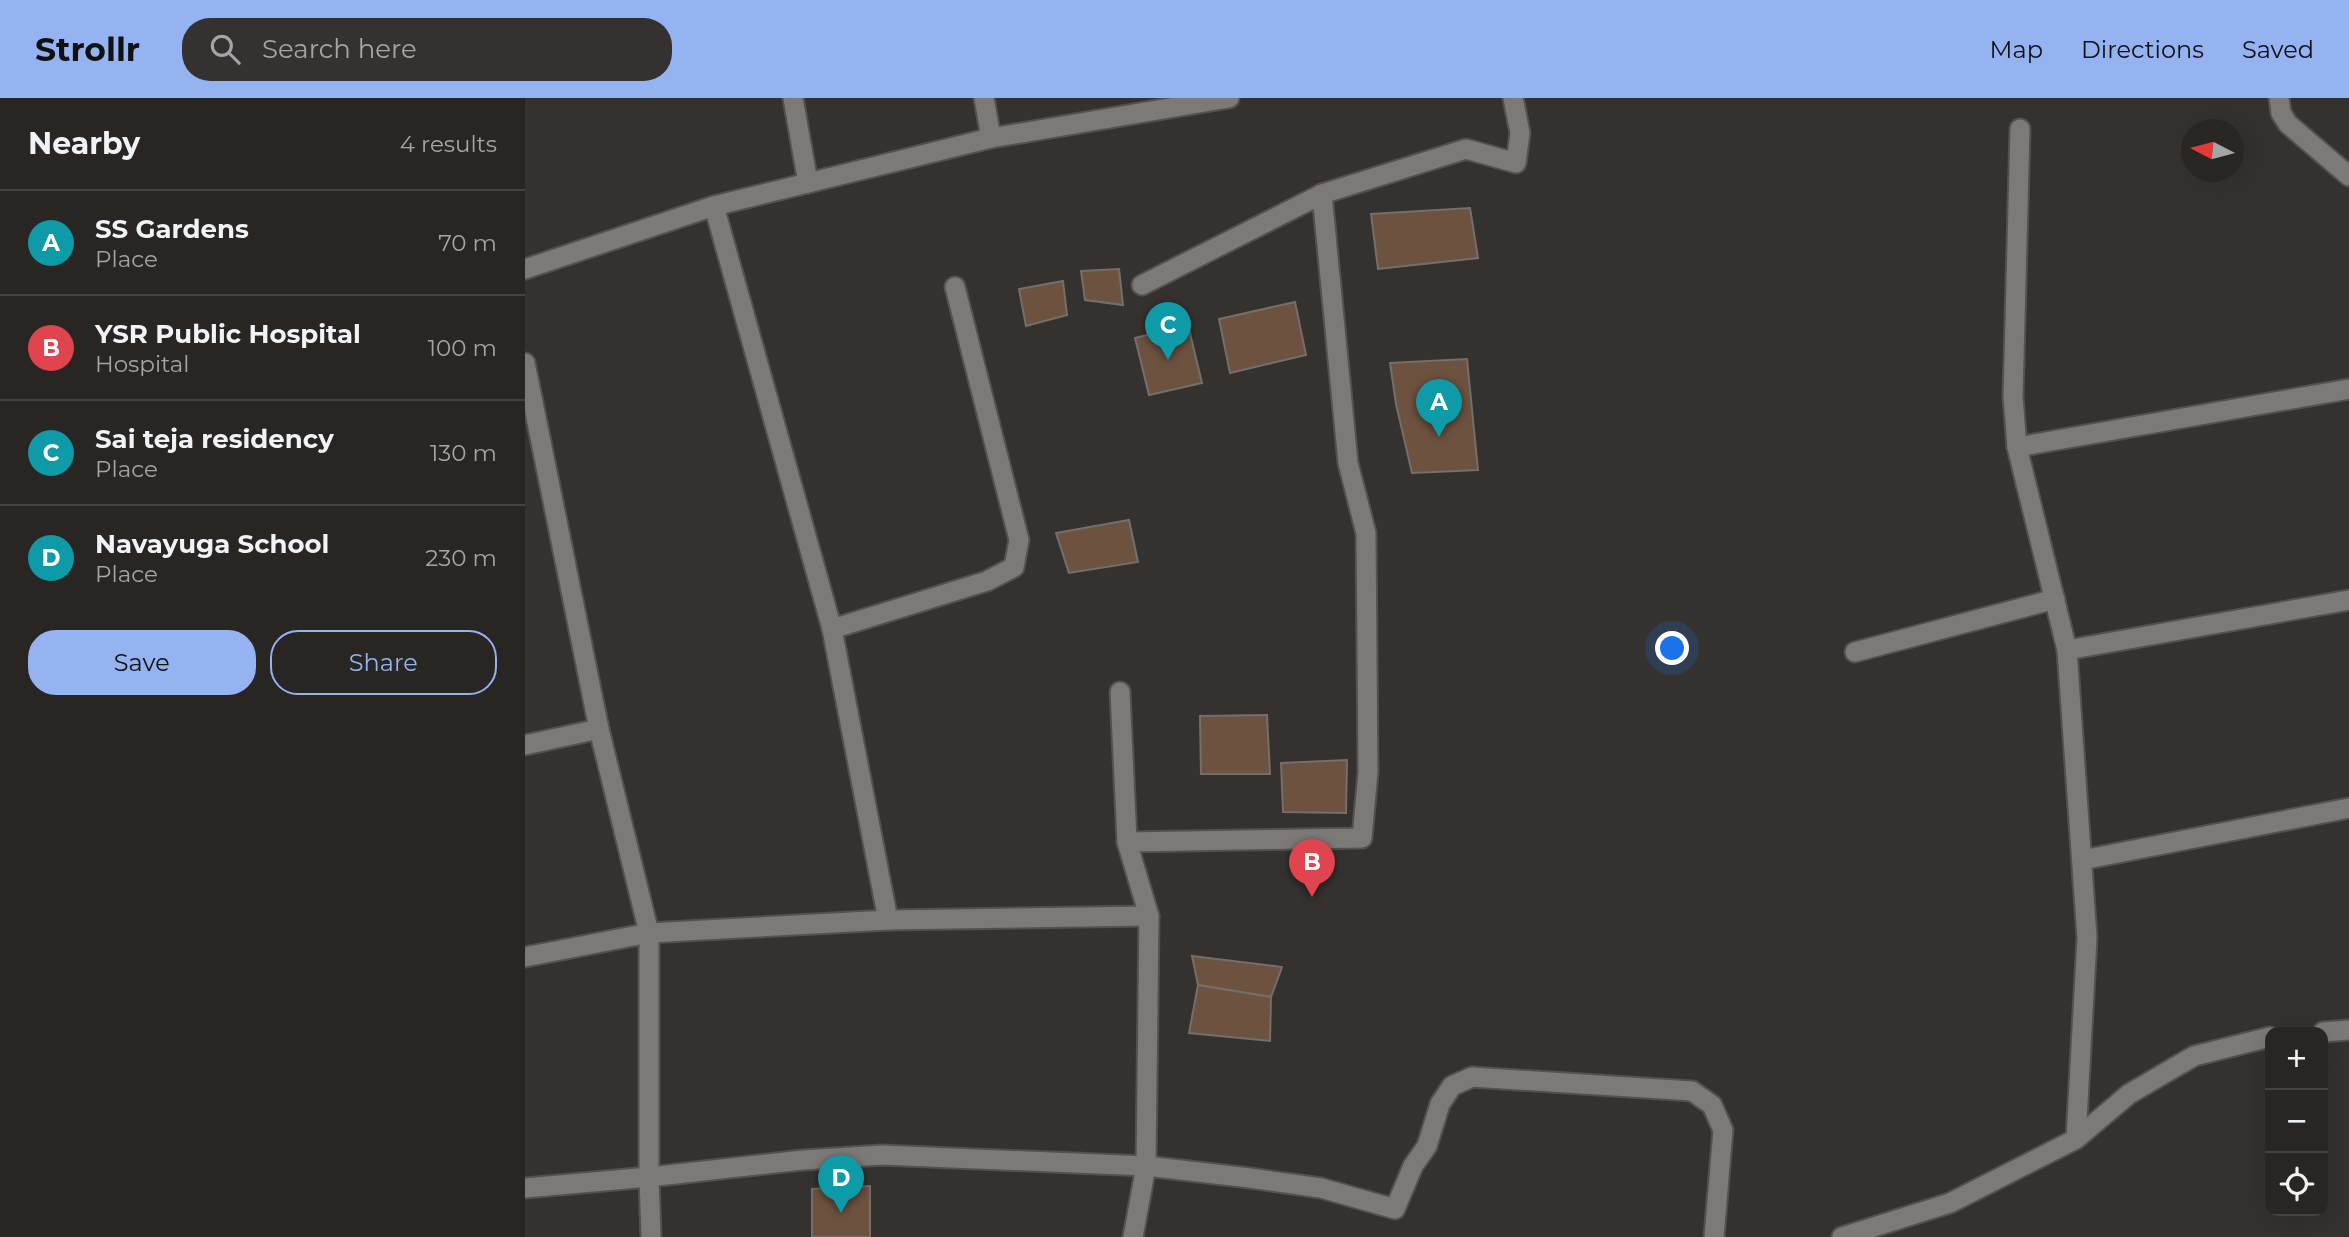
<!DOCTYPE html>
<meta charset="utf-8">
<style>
:root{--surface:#282523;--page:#343130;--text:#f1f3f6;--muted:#a5a5a6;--line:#444241;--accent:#95b2f1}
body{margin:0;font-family:Montserrat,sans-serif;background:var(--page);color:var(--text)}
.controls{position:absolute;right:21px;bottom:21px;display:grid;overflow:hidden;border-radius:14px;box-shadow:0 7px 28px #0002}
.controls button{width:63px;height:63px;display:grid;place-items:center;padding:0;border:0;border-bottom:2px solid var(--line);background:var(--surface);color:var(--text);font:35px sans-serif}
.compass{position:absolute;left:1656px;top:21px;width:63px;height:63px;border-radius:50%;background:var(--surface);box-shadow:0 7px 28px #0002;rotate:276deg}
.you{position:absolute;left:1148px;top:551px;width:24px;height:24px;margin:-18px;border:5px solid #fff;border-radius:50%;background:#1a73e8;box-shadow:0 0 0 10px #1a73e833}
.badge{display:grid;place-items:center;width:46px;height:46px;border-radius:50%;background:var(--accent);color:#fff;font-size:23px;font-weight:700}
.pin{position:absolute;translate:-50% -58px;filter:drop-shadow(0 2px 4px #0008)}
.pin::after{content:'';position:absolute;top:37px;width:24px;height:21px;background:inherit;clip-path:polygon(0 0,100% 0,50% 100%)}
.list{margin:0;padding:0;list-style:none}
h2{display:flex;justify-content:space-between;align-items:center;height:91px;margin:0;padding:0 28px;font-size:30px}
h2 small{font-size:23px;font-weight:400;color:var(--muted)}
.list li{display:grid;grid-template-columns:46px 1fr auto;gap:21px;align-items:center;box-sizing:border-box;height:105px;padding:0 28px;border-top:2px solid var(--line)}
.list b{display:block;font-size:26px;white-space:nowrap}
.list p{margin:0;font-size:23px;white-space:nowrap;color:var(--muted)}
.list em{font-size:23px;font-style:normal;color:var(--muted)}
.actions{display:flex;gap:14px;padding:21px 28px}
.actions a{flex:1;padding:16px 0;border:2px solid var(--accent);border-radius:28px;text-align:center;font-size:24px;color:var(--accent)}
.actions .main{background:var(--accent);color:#111}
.icon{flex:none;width:38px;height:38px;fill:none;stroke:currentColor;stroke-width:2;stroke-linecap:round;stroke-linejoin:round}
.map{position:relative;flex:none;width:1824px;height:1139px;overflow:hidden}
header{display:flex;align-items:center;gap:42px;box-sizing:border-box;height:98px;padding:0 35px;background:var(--accent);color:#111}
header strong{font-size:33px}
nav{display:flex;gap:38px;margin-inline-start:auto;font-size:24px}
.search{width:490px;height:63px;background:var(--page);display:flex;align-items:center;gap:18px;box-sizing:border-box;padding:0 24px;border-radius:28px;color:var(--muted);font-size:26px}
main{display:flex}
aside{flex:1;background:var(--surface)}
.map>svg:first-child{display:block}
</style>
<header>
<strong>Strollr</strong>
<div class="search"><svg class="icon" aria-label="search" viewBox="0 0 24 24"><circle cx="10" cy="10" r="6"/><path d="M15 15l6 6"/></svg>Search here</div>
<nav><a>Map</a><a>Directions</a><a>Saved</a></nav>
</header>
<main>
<aside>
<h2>Nearby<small>4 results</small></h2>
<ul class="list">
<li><span class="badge" style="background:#0f9aa8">A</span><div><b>SS Gardens</b><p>Place</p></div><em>70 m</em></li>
<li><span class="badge" style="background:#e0444e">B</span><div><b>YSR Public Hospital</b><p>Hospital</p></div><em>100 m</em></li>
<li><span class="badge" style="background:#0f9aa8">C</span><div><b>Sai teja residency</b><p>Place</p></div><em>130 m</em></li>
<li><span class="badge" style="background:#0f9aa8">D</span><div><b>Navayuga School</b><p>Place</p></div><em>230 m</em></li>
</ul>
<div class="actions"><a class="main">Save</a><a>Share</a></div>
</aside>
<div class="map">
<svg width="1824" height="1139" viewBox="0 0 1824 1139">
<rect width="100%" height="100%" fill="#35312f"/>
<g fill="#6e5240" stroke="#736f6d" stroke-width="2">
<path d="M 945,110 L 953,160 L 853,171 L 846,116 Z"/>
<path d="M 594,171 L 598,207 L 560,202 L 556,173 Z"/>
<path d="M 538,183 L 542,217 L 501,228 L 494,191 Z"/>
<path d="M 770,204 L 781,257 L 705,275 L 694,221 Z"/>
<path d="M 663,227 L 677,285 L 624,297 L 610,240 Z"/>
<path d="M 942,261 L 953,372 L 887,375 L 871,306 L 865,265 Z"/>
<path d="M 604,422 L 613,464 L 544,475 L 531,435 Z"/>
<path d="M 742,617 L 745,676 L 676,676 L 675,618 Z"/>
<path d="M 822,662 L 821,715 L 758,714 L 756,665 Z"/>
<path d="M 667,858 L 757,869 L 746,899 L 673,887 Z"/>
<path d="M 673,887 L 746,899 L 745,943 L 664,935 Z"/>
<path d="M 345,1088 L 345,1139 L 287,1139 L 287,1091 Z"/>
</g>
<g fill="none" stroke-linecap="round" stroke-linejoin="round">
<defs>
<g id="minor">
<path d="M 268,0 L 283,85"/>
<path d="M 1754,0 L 1756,15 L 1763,26 L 1824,78"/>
<path d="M 1495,31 L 1488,299 L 1492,349 L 1542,552 L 1562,840 L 1551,1041"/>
<path d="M 466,40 L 704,0"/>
<path d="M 189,108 L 307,531 L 363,822"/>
<path d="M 0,171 L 189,108 L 466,40 L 459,0"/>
<path d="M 617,187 L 797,96 L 941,51 L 991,65 L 995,35 L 988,0"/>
<path d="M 0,265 L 74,631 L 124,835 L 124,1079 L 126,1139"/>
<path d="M 1492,349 L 1824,291"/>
<path d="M 307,531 L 462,483 L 489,469 L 494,442 L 430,189"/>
<path d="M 1542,552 L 1824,502"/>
<path d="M 1330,554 L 1530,501"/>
<path d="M 595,594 L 602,744 L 624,818 L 621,1068 L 608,1139"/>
<path d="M 0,647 L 74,631"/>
<path d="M 602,744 L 837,740 L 843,674 L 841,435 L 823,365 L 797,96"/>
<path d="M 1557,762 L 1824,710"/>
<path d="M 0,859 L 124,835 L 363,822 L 624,818"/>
<path d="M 0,1090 L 124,1079 L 278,1062 L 357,1057 L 621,1068 L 725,1080 L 796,1090 L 870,1111 L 888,1068 L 902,1048 L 915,1006 L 927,988 L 947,979 L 1167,993 L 1187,1007 L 1198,1032 L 1189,1139"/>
</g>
<g id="tertiary">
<path d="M 1798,934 L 1824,932"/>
<path d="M 1317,1139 L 1425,1105 L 1551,1041 L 1604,996 L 1669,958 L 1745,939"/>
</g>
</defs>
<use href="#minor" stroke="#53504f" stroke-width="23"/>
<use href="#tertiary" stroke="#53504f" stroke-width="23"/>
<use href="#minor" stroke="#7d7977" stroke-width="19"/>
<use href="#tertiary" stroke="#7d7977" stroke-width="19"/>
</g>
</svg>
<div class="controls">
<button>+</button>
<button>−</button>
<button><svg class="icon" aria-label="locate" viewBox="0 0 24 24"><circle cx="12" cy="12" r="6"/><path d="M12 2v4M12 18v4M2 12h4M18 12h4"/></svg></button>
</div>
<svg class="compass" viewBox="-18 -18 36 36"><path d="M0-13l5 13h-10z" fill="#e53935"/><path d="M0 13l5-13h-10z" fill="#a5a5a6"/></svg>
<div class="you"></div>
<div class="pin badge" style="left:914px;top:339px;background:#0f9aa8">A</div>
<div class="pin badge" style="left:787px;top:799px;background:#e0444e">B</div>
<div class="pin badge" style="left:643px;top:262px;background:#0f9aa8">C</div>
<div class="pin badge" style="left:316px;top:1115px;background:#0f9aa8">D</div>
</div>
</main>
